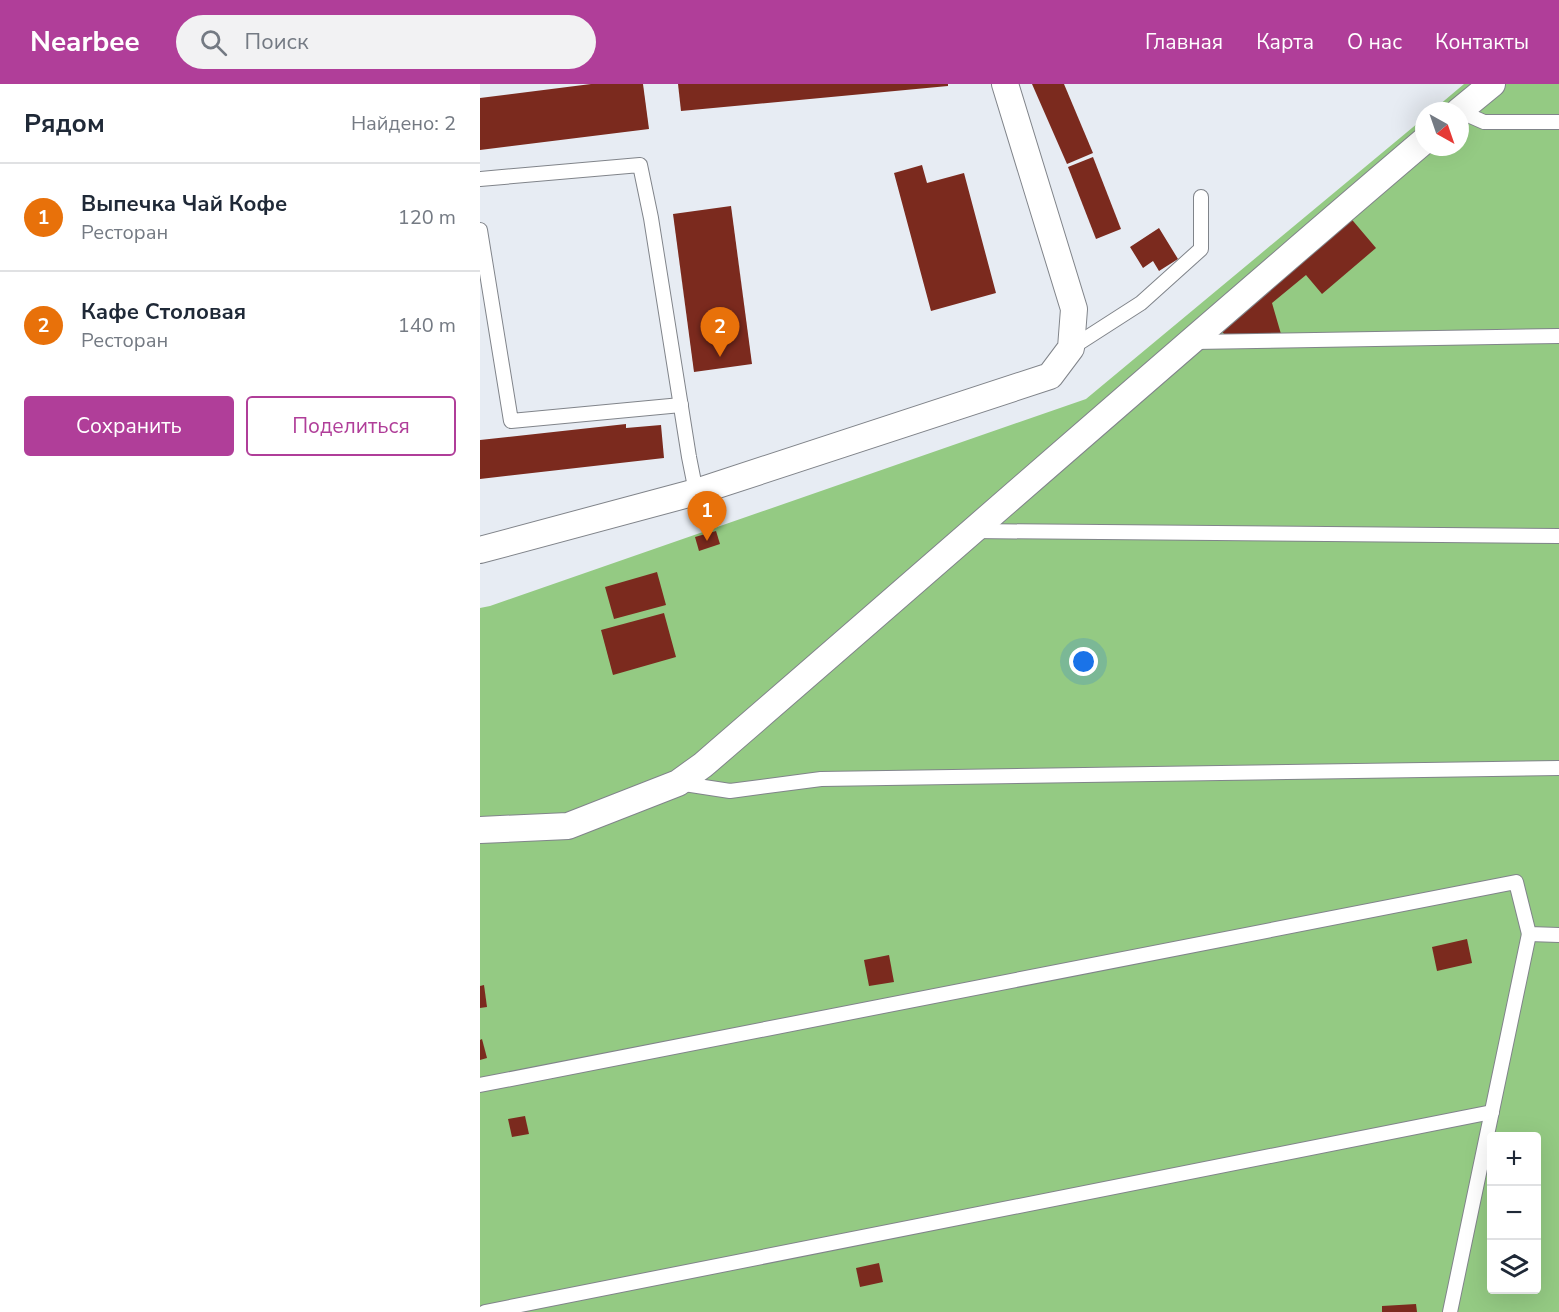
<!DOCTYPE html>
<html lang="ru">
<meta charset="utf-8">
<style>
:root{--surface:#fff;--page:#f2f2f3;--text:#1f2937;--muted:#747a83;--line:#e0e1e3;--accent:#b03e99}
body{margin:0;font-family:"Nunito Sans",sans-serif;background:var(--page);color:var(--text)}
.controls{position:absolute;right:18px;bottom:18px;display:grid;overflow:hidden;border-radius:6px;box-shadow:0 6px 24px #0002}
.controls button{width:54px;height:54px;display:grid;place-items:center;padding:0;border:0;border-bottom:2px solid var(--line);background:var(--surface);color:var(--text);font:30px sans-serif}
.compass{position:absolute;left:935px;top:18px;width:54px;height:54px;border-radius:50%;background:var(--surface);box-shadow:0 6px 24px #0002;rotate:140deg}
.you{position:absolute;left:604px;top:578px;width:21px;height:21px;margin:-15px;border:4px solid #fff;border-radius:50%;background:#1a73e8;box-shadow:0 0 0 9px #1a73e833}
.badge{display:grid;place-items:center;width:39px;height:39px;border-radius:50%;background:var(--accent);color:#fff;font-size:20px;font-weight:700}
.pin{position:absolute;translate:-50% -50px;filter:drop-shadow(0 2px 3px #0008)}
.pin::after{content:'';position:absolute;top:32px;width:21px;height:18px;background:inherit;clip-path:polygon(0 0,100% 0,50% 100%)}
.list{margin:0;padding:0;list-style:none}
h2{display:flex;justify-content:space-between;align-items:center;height:78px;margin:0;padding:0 24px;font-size:26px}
h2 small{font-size:20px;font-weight:400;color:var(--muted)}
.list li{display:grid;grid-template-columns:39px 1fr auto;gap:18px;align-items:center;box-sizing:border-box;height:108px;padding:0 24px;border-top:2px solid var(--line)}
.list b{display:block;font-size:22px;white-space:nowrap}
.list p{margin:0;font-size:20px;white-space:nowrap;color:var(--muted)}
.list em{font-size:20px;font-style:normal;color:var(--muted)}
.actions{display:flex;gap:12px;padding:18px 24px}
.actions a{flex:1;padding:14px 0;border:2px solid var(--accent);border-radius:6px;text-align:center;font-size:21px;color:var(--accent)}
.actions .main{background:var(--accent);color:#fff}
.icon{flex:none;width:33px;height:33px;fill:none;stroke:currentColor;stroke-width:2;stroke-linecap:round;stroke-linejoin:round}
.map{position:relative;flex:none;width:1079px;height:1228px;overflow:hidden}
header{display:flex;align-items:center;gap:36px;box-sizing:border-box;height:84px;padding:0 30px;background:var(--accent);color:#fff}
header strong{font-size:28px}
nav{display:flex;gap:33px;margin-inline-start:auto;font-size:21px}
.search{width:420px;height:54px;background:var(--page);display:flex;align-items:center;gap:15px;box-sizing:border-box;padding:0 21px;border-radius:33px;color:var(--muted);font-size:22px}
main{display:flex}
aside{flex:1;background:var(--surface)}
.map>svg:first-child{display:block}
</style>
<header>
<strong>Nearbee</strong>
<div class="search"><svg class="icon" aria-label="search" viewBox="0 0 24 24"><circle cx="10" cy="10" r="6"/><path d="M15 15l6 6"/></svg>Поиск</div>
<nav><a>Главная</a><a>Карта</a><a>О нас</a><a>Контакты</a></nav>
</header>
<main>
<aside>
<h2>Рядом<small>Найдено: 2</small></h2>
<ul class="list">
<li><span class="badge" style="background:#e8710a">1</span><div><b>Выпечка Чай Кофе</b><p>Ресторан</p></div><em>120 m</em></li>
<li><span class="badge" style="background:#e8710a">2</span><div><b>Кафе Столовая</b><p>Ресторан</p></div><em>140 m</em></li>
</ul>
<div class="actions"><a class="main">Сохранить</a><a>Поделиться</a></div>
</aside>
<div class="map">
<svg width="1079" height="1228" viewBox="0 0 1079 1228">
<rect width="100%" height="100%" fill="#e7ecf3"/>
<path fill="#94ca83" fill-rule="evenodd" d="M 984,0 L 1079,0 L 1079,1228 L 0,1228 L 0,524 L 10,522 L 606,315 L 944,34 L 944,63 L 980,63 L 980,27 L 952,27 ZM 1011,1052 L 1056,1052 L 1056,1206 L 1011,1206 Z"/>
<g fill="#7b2a1e">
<path d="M 111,0 L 163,0 L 169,45 L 0,66 L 0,14 Z"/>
<path d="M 198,0 L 468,0 L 468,2 L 201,27 Z"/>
<path d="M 552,0 L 584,0 L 613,69 L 587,80 Z"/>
<path d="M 613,73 L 641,145 L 616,155 L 588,83 Z"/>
<path d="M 442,81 L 447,99 L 484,89 L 516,209 L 451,227 L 414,89 Z"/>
<path d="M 251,122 L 272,280 L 214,288 L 193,130 Z"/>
<path d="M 868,131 L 896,164 L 842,210 L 826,191 L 792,219 L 801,250 L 745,251 L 737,242 Z"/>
<path d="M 679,144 L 698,175 L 679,187 L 673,177 L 663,184 L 650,163 Z"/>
<path d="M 146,340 L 146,344 L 181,341 L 184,374 L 0,395 L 0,356 Z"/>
<path d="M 236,447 L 240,460 L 219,467 L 215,453 Z"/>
<path d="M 177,488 L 186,521 L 134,535 L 125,503 Z"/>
<path d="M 184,529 L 196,573 L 133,591 L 121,546 Z"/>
<path d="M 987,855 L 992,879 L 957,887 L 952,863 Z"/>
<path d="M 409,871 L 414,898 L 389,902 L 384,876 Z"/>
<path d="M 4,901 L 7,923 L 0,924 L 0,902 Z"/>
<path d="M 2,955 L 7,974 L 0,976 L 0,956 Z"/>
<path d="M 45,1032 L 49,1050 L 32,1053 L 28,1035 Z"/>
<path d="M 399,1179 L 403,1198 L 380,1203 L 376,1184 Z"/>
<path d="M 936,1220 L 937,1228 L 902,1228 L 902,1222 Z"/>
</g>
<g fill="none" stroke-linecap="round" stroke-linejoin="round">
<defs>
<g id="lane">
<path d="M 979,27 L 1004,38 L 1079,38"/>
<path d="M 0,95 L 160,81 L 171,134 L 209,373 L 216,408"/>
<path d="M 0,146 L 31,337 L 201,321"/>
<path d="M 713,258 L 1079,252"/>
<path d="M 591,264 L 661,219 L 721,165 L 721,113"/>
<path d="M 493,447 L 1079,452"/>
<path d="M 198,699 L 250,707 L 341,695 L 1079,684"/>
<path d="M 0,1001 L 1036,798 L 1049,850 L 1079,851"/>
<path d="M 5,1228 L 1012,1028"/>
<path d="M 970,1228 L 1049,850"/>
</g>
<g id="street">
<path d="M 979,27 L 1012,0"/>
<path d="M 0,466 L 216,408 L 570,292 L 591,264 L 594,225 L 525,0"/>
<path d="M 0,746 L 88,742 L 198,699 L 223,681 C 464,473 702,263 944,57"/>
</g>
</defs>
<use href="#lane" stroke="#80848a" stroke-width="16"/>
<use href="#street" stroke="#80848a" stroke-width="28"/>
<use href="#lane" stroke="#fff" stroke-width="14"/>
<use href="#street" stroke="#fff" stroke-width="26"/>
</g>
</svg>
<div class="controls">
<button>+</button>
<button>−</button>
<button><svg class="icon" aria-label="layers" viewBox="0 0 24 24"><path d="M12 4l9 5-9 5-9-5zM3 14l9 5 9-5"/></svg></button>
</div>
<svg class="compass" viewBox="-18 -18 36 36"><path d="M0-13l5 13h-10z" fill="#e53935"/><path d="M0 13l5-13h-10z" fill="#747a83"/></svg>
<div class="you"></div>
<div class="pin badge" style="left:227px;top:457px;background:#e8710a">1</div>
<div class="pin badge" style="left:240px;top:273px;background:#e8710a">2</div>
</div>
</main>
